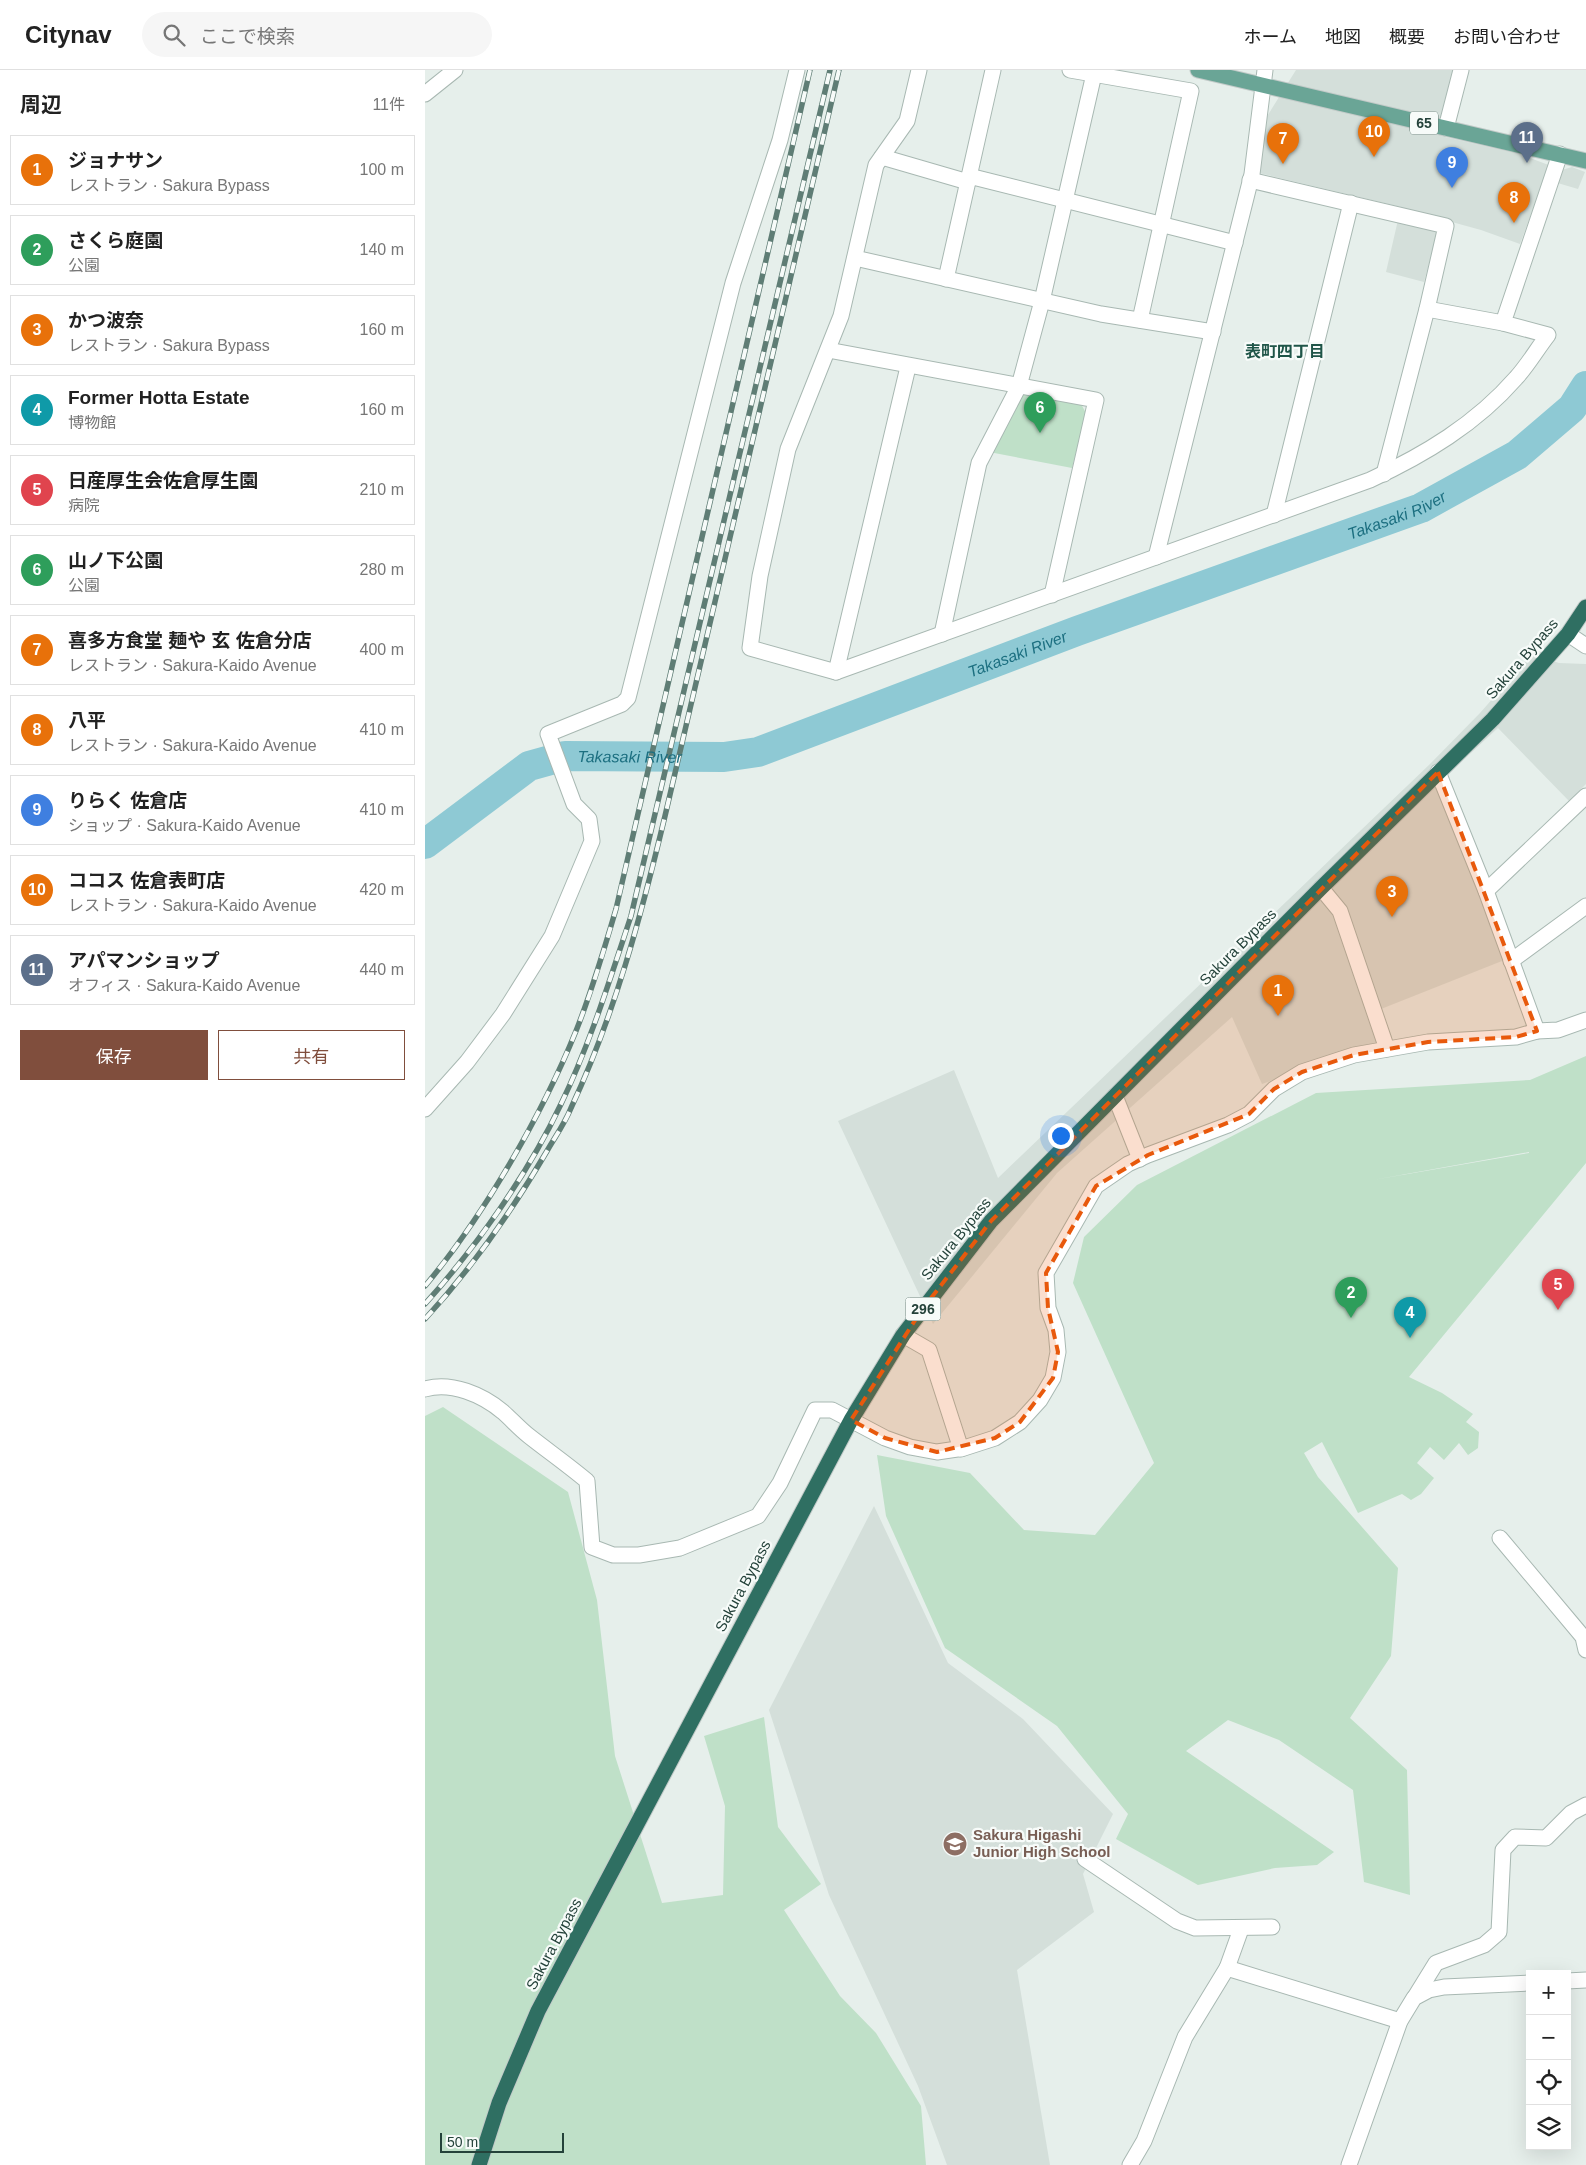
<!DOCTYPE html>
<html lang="ja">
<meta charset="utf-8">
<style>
:root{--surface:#fff;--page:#f6f6f6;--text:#222;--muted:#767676;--line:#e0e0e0;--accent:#804e3d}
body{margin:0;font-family:Arial,"Noto Sans JP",sans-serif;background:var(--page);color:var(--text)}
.controls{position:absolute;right:15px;bottom:15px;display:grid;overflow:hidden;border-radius:0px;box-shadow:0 5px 20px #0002}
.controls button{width:45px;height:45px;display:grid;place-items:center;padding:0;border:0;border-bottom:1px solid var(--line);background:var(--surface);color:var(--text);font:25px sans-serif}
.scale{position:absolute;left:15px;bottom:12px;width:124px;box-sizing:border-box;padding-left:5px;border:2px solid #24423a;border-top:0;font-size:14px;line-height:18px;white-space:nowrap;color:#24423a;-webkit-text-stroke:4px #f7fbf9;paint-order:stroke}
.you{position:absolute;left:635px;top:1065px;width:18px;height:18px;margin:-12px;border:4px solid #fff;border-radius:50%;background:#1a73e8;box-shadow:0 0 0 8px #1a73e833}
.badge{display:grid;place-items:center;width:32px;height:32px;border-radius:50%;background:var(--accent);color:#fff;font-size:16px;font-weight:700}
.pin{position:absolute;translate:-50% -41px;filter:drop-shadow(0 1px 2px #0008)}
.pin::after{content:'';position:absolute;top:26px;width:18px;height:15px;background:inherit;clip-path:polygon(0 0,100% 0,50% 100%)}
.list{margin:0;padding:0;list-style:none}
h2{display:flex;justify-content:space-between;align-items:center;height:65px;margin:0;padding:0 20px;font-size:21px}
h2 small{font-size:16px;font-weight:400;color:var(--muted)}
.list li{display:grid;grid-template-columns:32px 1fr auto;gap:15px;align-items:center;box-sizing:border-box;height:70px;margin:0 10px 10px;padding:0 10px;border:1px solid var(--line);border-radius:0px}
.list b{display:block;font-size:19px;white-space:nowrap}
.list p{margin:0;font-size:16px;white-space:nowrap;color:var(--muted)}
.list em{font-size:16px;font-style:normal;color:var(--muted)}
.actions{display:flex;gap:10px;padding:15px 20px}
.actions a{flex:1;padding:11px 0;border:1px solid var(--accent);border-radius:0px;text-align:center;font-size:18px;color:var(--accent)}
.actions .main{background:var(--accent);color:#fff}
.icon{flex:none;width:28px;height:28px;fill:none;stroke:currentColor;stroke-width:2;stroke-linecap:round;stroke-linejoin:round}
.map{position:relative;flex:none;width:1161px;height:2095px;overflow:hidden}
header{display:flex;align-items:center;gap:30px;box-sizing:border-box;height:70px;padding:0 25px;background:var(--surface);border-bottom:1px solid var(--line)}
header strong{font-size:24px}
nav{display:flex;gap:28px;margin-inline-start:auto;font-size:18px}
.search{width:350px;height:45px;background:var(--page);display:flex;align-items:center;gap:12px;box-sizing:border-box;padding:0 18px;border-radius:28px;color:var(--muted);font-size:19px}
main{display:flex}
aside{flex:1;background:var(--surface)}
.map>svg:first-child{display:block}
</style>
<header>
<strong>Citynav</strong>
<div class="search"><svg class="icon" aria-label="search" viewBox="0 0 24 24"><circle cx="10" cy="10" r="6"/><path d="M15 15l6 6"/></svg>ここで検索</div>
<nav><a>ホーム</a><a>地図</a><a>概要</a><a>お問い合わせ</a></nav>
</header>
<main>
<aside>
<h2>周辺<small>11件</small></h2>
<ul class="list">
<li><span class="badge" style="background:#e8710a">1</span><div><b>ジョナサン</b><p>レストラン · Sakura Bypass</p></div><em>100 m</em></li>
<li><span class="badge" style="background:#2e9e5b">2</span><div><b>さくら庭園</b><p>公園</p></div><em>140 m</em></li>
<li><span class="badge" style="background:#e8710a">3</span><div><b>かつ波奈</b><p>レストラン · Sakura Bypass</p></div><em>160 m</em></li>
<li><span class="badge" style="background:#0f9aa8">4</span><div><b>Former Hotta Estate</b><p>博物館</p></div><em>160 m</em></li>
<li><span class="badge" style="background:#e0444e">5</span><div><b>日産厚生会佐倉厚生園</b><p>病院</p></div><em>210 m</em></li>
<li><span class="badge" style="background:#2e9e5b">6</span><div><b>山ノ下公園</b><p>公園</p></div><em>280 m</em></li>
<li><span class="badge" style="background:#e8710a">7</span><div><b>喜多方食堂 麺や 玄 佐倉分店</b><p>レストラン · Sakura-Kaido Avenue</p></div><em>400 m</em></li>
<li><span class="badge" style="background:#e8710a">8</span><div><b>八平</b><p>レストラン · Sakura-Kaido Avenue</p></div><em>410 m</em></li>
<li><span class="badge" style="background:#3f7fe0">9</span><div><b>りらく 佐倉店</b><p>ショップ · Sakura-Kaido Avenue</p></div><em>410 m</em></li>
<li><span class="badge" style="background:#e8710a">10</span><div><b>ココス 佐倉表町店</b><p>レストラン · Sakura-Kaido Avenue</p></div><em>420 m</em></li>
<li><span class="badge" style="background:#5c6f8a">11</span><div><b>アパマンショップ</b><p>オフィス · Sakura-Kaido Avenue</p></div><em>440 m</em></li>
</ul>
<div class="actions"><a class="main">保存</a><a>共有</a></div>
</aside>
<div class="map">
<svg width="1161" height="2095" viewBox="0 0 1161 2095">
<rect width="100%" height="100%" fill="#e6efeb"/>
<g fill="#d4dfda">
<path d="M 871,0 L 1040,0 L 1031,38 L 1020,67 L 1094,84 L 1137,100 L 1147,97 L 1160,102 L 1153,119 L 1119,109 L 1095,174 L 1056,160 L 1016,149 L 999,212 L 961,202 L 976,137 L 834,103 L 841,48 Z"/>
<path d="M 1107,584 L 1134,593 L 1161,594 L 1161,714 L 1144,731 L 1073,658 L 1012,714 L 1082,889 L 956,939 L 967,967 L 837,1014 L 807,947 L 632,1103 L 508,1254 L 413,1051 L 529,1000 L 573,1108 L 1005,694 L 1055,643 Z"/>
<path d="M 449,1436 L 523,1593 L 598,1649 L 688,1744 L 658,1804 L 669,1842 L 592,1900 L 625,2095 L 522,2095 L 493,2016 L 404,1825 L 344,1640 Z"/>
</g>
<g fill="#bfe0c8" fill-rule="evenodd">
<path d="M 598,324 L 656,334 L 661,343 L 647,398 L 564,382 Z"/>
<path d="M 1161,986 L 1161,1093 L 984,1307 L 1017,1323 L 1048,1344 L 1041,1352 L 1054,1362 L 1053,1378 L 1043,1385 L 1034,1373 L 1019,1390 L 1005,1377 L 992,1393 L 1009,1408 L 996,1424 L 986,1430 L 977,1424 L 933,1443 L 897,1372 L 879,1383 L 893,1407 L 973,1498 L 966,1586 L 925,1648 L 982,1700 L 985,1825 L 939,1812 L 928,1720 L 854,1670 L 803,1650 L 761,1681 L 909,1782 L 892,1795 L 850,1798 L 773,1815 L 691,1769 L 703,1744 L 632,1656 L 520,1578 L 461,1446 L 452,1385 L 545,1403 L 599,1460 L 670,1465 L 729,1393 L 648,1213 L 659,1167 L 712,1115 L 891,1023 L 1105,1010 ZM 1104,1082 L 1104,1083 L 948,1110 Z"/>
<path d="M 18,1337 L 143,1422 L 172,1530 L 190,1686 L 237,1833 L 298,1825 L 300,1736 L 279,1666 L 339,1647 L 353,1757 L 396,1814 L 359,1840 L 415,1926 L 451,1963 L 496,2036 L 501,2095 L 0,2095 L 0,1346 Z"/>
</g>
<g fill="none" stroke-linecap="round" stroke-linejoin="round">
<path stroke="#8ec9d4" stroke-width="30" id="s1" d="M 0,774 L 104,696 L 140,686 L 299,687 L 333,682 L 652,561 L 996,438 L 1092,385 L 1147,338 L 1161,316"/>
<defs>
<g id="minor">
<path d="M 494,0 L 482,51 L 451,95 L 416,246 L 363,379 L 335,506 L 325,578 L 411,602 L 945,410 C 999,385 1051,354 1091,308 C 1103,295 1112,279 1123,265 L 1078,253 L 1135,84"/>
<path d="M 645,0 L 766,21 L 715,250"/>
<path d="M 0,24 L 30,0"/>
<path d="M 1021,58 L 1036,0"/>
<path d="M 457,87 L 543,112"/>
<path d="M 544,106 L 810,173"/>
<path d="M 825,110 L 1021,156 L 1002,239 L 959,404"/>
<path d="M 430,188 L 676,244 L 788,262"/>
<path d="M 521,209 L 568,0"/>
<path d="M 1002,239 L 1078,253"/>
<path d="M 403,280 L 671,330 L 627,525"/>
<path d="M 849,445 L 926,133"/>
<path d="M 731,487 L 827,104 L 840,0"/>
<path d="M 517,564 L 554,393 L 594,316 L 617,231 L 669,4"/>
<path d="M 1143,564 L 1161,576"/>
<path d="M 411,602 L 483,297"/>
<path d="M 1013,702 L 1061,821 L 1112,961"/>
<path d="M 896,818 L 915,841 L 962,979"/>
<path d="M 1061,821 L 1161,726"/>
<path d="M 1086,891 L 1161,836"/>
<path d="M 690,1026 L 715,1089"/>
<path d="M 0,1039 L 42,992 L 78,944 L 127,866 L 167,771 L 164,749 L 149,734 L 123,664 L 197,634 L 203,628 L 308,213 L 355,70 L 372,0"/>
<path d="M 478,1265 L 504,1280 L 536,1379"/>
<path d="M 0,1319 C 26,1311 58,1325 78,1342 C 87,1350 95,1359 104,1366 C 123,1381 143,1395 162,1411 L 167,1477 L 188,1485 L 214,1485 L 255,1478 L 333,1446 L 355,1413 L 390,1340 L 407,1340 L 460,1368 L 485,1377 L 512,1382 L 539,1378 L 570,1368 L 595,1352 L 615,1330 L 628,1308 L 633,1282 L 631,1260 L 623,1238 L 621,1203 L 671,1116 L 703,1094 L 723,1085 L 803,1055 L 824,1044 L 849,1019 L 877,1002 L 929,985 L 1003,972 L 1091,967 L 1112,961 L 1133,960 L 1161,950"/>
<path d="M 1075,1468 L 1158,1567 L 1161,1580"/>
<path d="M 660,1789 L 752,1851 L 770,1858 L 847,1857"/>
<path d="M 802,1898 L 816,1859"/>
<path d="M 1142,1911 L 1161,1910"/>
<path d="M 990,1927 L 1011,1893 L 1059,1875 L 1074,1862 L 1078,1780 L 1090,1767 L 1121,1768 L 1146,1743 L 1161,1735"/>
<path d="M 705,2095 L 719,2071 L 760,1967 L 802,1898 L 975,1951"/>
<path d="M 924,2095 L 975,1951 L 989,1928 L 1004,1920 L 1019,1917 L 1105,1913"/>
</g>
<path id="major" d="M 773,0 L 1161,91"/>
<path id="highway" d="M 54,2095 L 74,2033 L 113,1941 L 426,1350 L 478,1265 L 566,1151 L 896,818 L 1068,649 L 1143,564 L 1161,537"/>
</defs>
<use href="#minor" stroke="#a8b8b2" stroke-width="17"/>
<use href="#major" stroke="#c2cac8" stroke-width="17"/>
<use href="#highway" stroke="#c2cac8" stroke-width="17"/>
<use href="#minor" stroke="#fff" stroke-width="15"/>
<use href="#major" stroke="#6aa596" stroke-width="15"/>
<use href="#highway" stroke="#2f6f62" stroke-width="15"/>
<defs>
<g id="rail">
<path d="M 0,1216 C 58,1147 117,1045 151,961 C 167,921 179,880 191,839 L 385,0"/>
<path d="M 0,1234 C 52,1176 103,1104 136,1034 C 165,974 185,909 206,846 L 405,0"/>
<path d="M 0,1249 C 47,1198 87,1141 122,1081 C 130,1067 140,1053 146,1038 C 190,944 216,846 240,746 L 414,0"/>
</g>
</defs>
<use href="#rail" stroke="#5f7d75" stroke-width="5.5"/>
<use href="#rail" stroke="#f7fbf9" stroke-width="4" stroke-dasharray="11" stroke-linecap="butt"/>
</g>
<path fill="#e8590c" fill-opacity="0.2" stroke="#e8590c" stroke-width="4" stroke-dasharray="10 6" stroke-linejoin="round" d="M 1013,702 L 1112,961 L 1091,967 L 1003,972 L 929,985 L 877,1002 L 849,1019 L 824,1044 L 723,1085 L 671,1116 L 621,1203 L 623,1238 L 633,1282 L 628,1308 L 595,1352 L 570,1368 L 512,1382 L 460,1368 L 426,1350 L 496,1241 L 566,1151 Z"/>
<defs>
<symbol id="school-disc" viewBox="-11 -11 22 22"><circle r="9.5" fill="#8d6e63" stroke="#f7fbf9"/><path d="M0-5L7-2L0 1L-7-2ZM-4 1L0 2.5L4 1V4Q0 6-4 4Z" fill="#fff"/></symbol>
</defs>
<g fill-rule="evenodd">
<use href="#school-disc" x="516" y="1760" width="28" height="28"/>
</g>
<g text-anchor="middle" stroke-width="4.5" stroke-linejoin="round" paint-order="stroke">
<g fill="#f7fbf9" stroke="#637a73" stroke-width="1">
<rect x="985" y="41.5" width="28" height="23" rx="4"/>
<rect x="480.5" y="1227.5" width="35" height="23" rx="4"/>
</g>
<g font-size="14" font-weight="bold" fill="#24423a">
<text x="999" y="58">65</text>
<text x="498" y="1244">296</text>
</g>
<g font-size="15" fill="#24423a" stroke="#f7fbf9">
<text transform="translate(1097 589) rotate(-49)" y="5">Sakura Bypass</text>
<text transform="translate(813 877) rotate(-45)" y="5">Sakura Bypass</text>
<text transform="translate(531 1169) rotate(-51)" y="5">Sakura Bypass</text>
<text transform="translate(318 1516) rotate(-62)" y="5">Sakura Bypass</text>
<text transform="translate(129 1874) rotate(-62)" y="5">Sakura Bypass</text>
</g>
<g font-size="15" font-weight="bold" fill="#785e54" stroke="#f7fbf9" text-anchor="start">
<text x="548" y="1770">Sakura Higashi<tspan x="548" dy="17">Junior High School</tspan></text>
</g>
<g font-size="16" font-weight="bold" fill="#1f5548" stroke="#f7fbf9">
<text x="860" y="287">表町四丁目</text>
</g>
<g font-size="16" font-style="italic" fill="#1c6f80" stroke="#f7fbf9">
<text dy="6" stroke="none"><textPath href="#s1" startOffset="1042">Takasaki River</textPath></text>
<text dy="6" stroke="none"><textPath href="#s1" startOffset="638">Takasaki River</textPath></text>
<text dy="6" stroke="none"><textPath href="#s1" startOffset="232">Takasaki River</textPath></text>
</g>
</g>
</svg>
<div class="controls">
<button>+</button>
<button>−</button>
<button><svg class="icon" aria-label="locate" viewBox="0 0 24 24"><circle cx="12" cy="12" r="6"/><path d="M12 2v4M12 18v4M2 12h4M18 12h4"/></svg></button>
<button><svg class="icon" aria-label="layers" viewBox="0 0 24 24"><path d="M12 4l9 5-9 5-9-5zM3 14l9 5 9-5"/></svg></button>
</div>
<div class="scale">50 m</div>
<div class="you"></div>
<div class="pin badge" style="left:853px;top:946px;background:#e8710a">1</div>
<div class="pin badge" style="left:926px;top:1248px;background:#2e9e5b">2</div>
<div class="pin badge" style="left:967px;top:847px;background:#e8710a">3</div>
<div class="pin badge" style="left:985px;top:1268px;background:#0f9aa8">4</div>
<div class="pin badge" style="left:1133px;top:1240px;background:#e0444e">5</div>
<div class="pin badge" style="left:615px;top:363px;background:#2e9e5b">6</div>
<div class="pin badge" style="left:858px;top:94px;background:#e8710a">7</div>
<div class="pin badge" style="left:1089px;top:153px;background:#e8710a">8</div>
<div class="pin badge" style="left:1027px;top:118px;background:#3f7fe0">9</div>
<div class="pin badge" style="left:949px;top:87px;background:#e8710a">10</div>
<div class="pin badge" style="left:1102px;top:93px;background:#5c6f8a">11</div>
</div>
</main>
